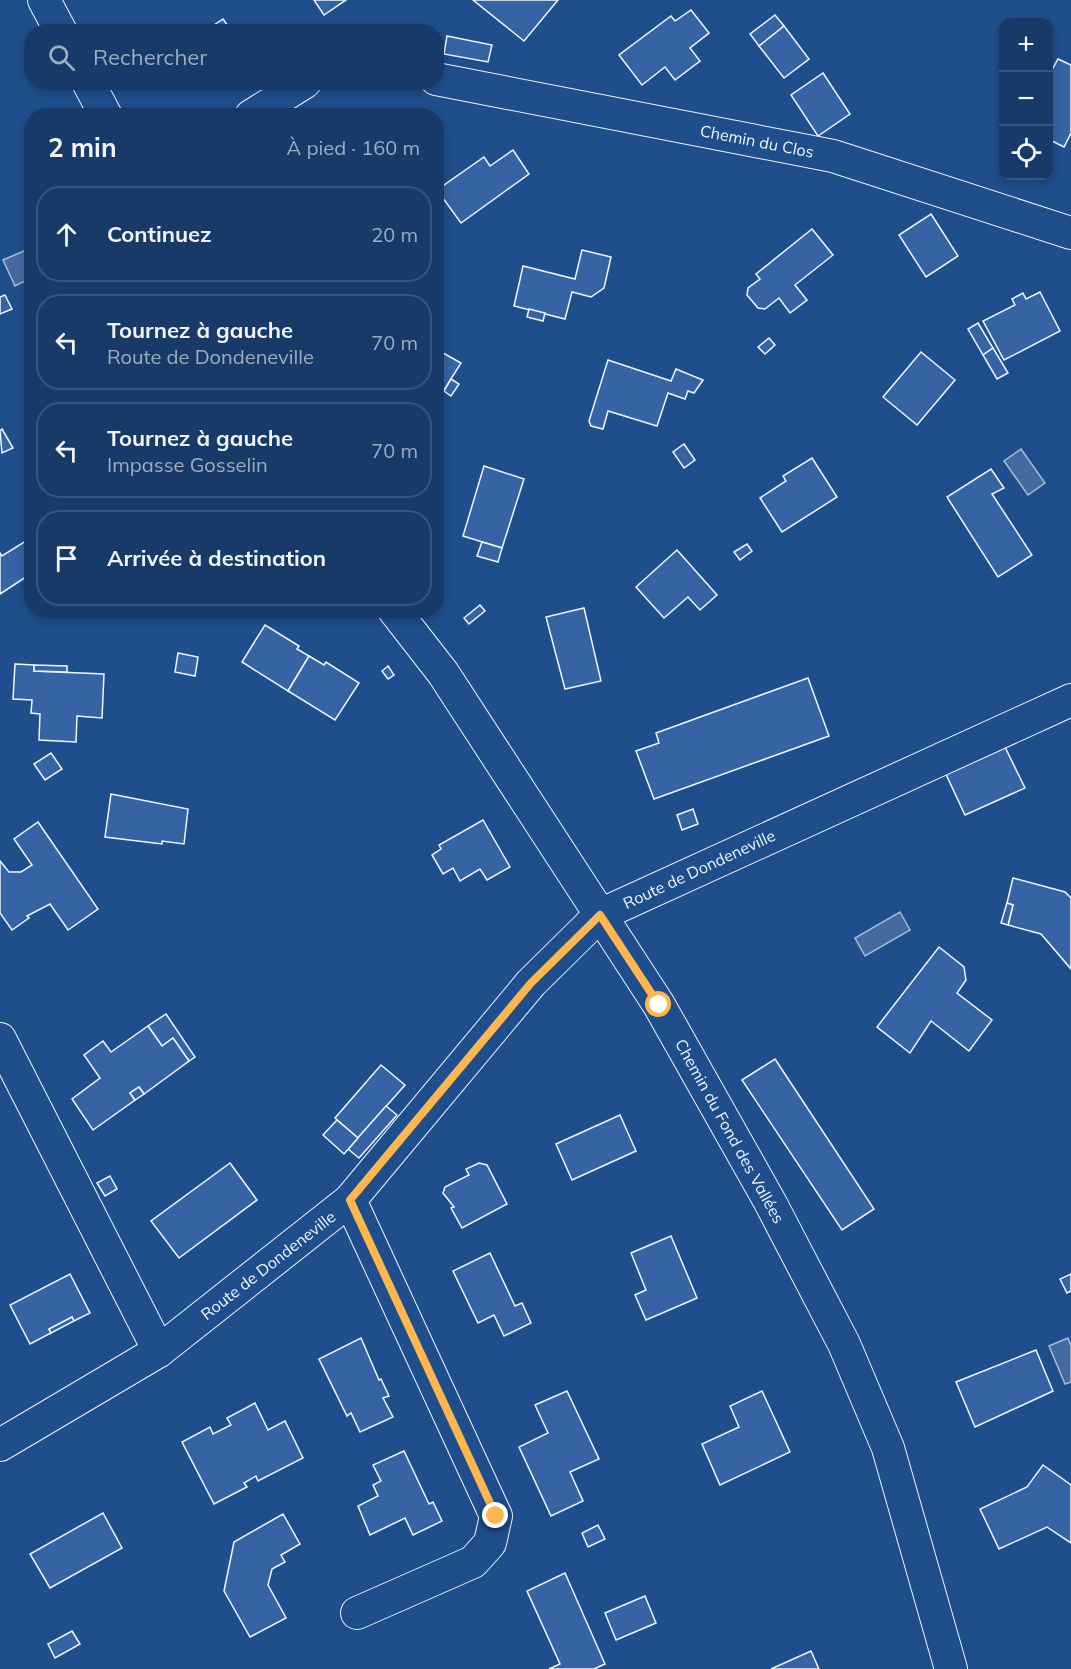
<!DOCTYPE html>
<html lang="fr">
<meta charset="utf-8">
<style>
:root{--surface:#173a69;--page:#20416f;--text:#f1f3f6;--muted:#9eadc0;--line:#36547d}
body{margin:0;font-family:Mulish,sans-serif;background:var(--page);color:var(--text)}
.controls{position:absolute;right:18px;top:18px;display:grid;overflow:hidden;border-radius:12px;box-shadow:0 3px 9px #0003}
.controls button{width:54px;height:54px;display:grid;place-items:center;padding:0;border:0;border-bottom:2px solid var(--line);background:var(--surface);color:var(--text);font:30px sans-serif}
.stop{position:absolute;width:18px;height:18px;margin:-14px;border:4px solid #ffb74d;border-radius:50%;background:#fff}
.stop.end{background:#ffb74d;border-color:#fff;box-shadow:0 2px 6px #0008}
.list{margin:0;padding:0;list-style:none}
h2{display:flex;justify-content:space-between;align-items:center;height:78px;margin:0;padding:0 24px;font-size:26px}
h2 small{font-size:20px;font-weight:400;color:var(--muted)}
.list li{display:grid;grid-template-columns:39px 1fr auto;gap:18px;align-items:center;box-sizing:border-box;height:96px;margin:0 12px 12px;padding:0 12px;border:2px solid var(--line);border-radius:24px}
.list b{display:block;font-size:22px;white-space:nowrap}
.list p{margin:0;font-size:20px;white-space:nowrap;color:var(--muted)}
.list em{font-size:20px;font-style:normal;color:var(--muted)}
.icon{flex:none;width:33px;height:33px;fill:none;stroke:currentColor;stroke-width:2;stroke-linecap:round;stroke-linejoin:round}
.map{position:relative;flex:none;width:1071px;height:1669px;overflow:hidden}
.search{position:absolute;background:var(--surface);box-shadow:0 3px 9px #0003;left:24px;top:24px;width:420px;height:66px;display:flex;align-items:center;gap:15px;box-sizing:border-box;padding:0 21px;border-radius:24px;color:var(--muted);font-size:22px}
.panel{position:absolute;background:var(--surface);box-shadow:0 3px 9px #0003;left:24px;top:108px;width:420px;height:510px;border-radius:24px}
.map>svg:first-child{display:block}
</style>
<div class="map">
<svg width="1071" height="1669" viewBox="0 0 1071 1669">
<rect width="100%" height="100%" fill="#1f4e8c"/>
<g fill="#446ba0" stroke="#a8bbd7" stroke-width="1.5">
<path d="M 31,248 L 31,278 L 15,286 L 3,260 Z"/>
<path d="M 1021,449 L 1045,483 L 1028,495 L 1004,461 Z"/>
<path d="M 900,912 L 910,930 L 865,956 L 855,938 Z"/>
<path d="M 1068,1338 L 1071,1346 L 1071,1382 L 1065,1384 L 1049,1346 Z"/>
</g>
<g fill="#3563a3" stroke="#f2f6ff" stroke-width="1.5">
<path d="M 314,0 L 346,0 L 324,15 Z"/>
<path d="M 473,0 L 558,0 L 524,41 Z"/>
<path d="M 691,10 L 709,33 L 690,48 L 700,61 L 675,80 L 665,67 L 642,85 L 619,55 L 671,16 L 675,21 Z"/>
<path d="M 775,15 L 784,26 L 759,46 L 750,34 Z"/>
<path d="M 223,19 L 232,32 L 209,32 L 208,29 Z"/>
<path d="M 784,26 L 809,59 L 784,78 L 759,46 Z"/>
<path d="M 447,36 L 492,45 L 488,62 L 444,54 Z"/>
<path d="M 1058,59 L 1071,65 L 1071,133 L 1064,147 L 1048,139 L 1048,77 Z"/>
<path d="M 823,73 L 850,114 L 818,136 L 791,95 Z"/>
<path d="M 190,82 L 202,82 L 194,88 Z"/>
<path d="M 513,150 L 529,174 L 461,223 L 437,190 L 484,157 L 490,166 Z"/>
<path d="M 931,214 L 958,256 L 926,277 L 899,235 Z"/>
<path d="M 812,229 L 833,255 L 795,285 L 807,300 L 790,313 L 779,298 L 765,309 L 758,308 L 747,295 L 748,288 L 760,279 L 756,274 Z"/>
<path d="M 582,250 L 611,257 L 604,288 L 591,297 L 572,292 L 565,319 L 514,306 L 523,266 L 575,279 Z"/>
<path d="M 1040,292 L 1060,331 L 1004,360 L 983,321 L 1015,305 L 1012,299 L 1023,293 L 1026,299 Z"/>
<path d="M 5,295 L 12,309 L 0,314 L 0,297 Z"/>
<path d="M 529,309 L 545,313 L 543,321 L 527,317 Z"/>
<path d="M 978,323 L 993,348 L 983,355 L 968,329 Z"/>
<path d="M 769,338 L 775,345 L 765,354 L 758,347 Z"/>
<path d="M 993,348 L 1008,373 L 997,379 L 983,355 Z"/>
<path d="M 436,349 L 461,363 L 436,403 Z"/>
<path d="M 32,350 L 32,366 L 26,353 Z"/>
<path d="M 921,352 L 955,380 L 917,425 L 883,397 Z"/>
<path d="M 608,360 L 671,381 L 676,369 L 703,380 L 694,393 L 688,391 L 685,399 L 668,393 L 657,426 L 608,411 L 603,429 L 591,426 L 589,421 Z"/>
<path d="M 451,379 L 459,384 L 451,396 L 444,391 Z"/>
<path d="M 2,429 L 13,448 L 2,453 L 0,431 Z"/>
<path d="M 684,444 L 695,460 L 684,468 L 673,452 Z"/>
<path d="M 812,458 L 837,497 L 782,532 L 760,498 L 786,481 L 783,476 Z"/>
<path d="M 484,466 L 524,479 L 502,548 L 463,536 Z"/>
<path d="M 991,469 L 1004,488 L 992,494 L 1032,555 L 998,577 L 947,497 Z"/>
<path d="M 32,537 L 32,573 L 0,594 L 0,553 L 2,556 Z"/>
<path d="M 482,542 L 502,548 L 498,562 L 477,556 Z"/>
<path d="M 747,544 L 752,551 L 740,560 L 734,552 Z"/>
<path d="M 677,550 L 717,595 L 700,610 L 688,597 L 664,618 L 636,587 Z"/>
<path d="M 480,605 L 485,611 L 469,624 L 464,618 Z"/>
<path d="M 584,608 L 601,681 L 565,689 L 546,617 Z"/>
<path d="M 265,625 L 299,646 L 297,649 L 309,656 L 288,691 L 242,662 Z"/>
<path d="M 178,653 L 198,657 L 195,676 L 175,672 Z"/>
<path d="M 309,656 L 324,665 L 326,662 L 359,683 L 335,720 L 288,691 Z"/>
<path d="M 15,664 L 34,665 L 34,671 L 104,674 L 102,718 L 77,716 L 76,742 L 39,740 L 40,714 L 31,713 L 32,700 L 13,699 Z"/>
<path d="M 34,665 L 67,666 L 67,672 L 34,671 Z"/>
<path d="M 388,666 L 394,675 L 388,679 L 382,671 Z"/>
<path d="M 808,678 L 829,736 L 654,799 L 636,751 L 659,743 L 656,733 Z"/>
<path d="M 1003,743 L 1025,788 L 965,815 L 944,770 Z"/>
<path d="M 51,753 L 62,769 L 45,780 L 34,764 Z"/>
<path d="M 111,794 L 188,809 L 184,844 L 162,841 L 162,844 L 105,837 Z"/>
<path d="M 693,809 L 698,824 L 682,830 L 677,815 Z"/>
<path d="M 483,820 L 510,867 L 487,880 L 480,869 L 460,881 L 453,868 L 443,874 L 432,855 L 441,849 L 439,845 Z"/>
<path d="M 38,822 L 98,909 L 68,930 L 50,904 L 27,916 L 29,918 L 12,930 L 0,913 L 0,861 L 9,872 L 21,872 L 32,865 L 14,839 Z"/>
<path d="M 1013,878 L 1065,892 L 1071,898 L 1071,969 L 1041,934 L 1008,925 L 1013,905 L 1007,903 Z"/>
<path d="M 1007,903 L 1013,905 L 1008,925 L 1001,923 Z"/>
<path d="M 939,947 L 964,967 L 966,980 L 957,993 L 992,1020 L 969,1051 L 931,1021 L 910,1053 L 877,1027 Z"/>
<path d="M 166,1014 L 195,1057 L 189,1061 L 173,1038 L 162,1046 L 148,1026 Z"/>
<path d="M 148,1026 L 162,1046 L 173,1038 L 189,1061 L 144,1094 L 139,1087 L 130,1093 L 135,1100 L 93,1130 L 72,1099 L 100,1078 L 84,1055 L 103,1041 L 111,1052 Z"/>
<path d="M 775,1059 L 874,1209 L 842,1230 L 742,1080 Z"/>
<path d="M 381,1065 L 405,1085 L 358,1138 L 335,1118 Z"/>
<path d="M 139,1087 L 144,1094 L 135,1100 L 130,1093 Z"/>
<path d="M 386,1106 L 397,1115 L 359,1158 L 348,1149 Z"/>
<path d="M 620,1115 L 636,1151 L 572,1180 L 556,1144 Z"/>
<path d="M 337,1120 L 358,1138 L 344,1154 L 323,1135 Z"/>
<path d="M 230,1163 L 257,1200 L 179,1258 L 151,1221 Z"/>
<path d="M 479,1163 L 487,1165 L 507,1204 L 462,1228 L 451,1208 L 454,1207 L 443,1193 L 445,1187 L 469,1175 L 466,1169 Z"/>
<path d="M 110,1176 L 117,1189 L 105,1196 L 97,1183 Z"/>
<path d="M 671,1236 L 697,1298 L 646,1320 L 635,1295 L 646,1290 L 631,1253 Z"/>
<path d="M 490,1253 L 515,1306 L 522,1303 L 531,1323 L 504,1336 L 494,1315 L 478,1323 L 453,1271 Z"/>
<path d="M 70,1274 L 90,1313 L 74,1321 L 72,1317 L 49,1329 L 51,1333 L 30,1344 L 10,1305 Z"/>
<path d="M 1071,1274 L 1071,1291 L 1067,1293 L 1060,1279 Z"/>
<path d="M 72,1317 L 74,1321 L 51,1333 L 49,1329 Z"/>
<path d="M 361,1338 L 379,1380 L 381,1379 L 389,1396 L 383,1398 L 393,1417 L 360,1432 L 351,1413 L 347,1416 L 319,1359 Z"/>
<path d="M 1036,1350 L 1053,1391 L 975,1427 L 956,1382 Z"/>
<path d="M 567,1391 L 599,1459 L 570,1472 L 583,1501 L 551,1516 L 519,1447 L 548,1433 L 535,1405 Z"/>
<path d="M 762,1391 L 790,1452 L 720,1485 L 702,1444 L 739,1427 L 730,1406 Z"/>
<path d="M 255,1403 L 268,1430 L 285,1421 L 303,1458 L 258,1481 L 256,1476 L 244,1483 L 247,1487 L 214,1504 L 182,1442 L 210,1427 L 213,1434 L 231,1425 L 227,1418 Z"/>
<path d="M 404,1451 L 429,1504 L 433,1502 L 442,1521 L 413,1535 L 405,1518 L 370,1535 L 358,1506 L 378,1496 L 373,1485 L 381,1481 L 373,1465 Z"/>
<path d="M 1043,1465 L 1071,1485 L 1071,1543 L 1047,1527 L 999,1549 L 980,1509 L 1027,1487 Z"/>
<path d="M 103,1513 L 122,1548 L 50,1588 L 30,1554 Z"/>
<path d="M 283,1514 L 300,1544 L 281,1555 L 285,1562 L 272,1569 L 268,1585 L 286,1618 L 250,1637 L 224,1591 L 234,1542 Z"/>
<path d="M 598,1525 L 605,1539 L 588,1547 L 582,1533 Z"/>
<path d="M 565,1573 L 605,1664 L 594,1669 L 549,1669 L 560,1664 L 527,1591 Z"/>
<path d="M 645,1596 L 656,1623 L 616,1640 L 605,1613 Z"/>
<path d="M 72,1631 L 80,1644 L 55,1658 L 48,1644 Z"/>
<path d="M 811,1651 L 819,1669 L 771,1669 Z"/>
</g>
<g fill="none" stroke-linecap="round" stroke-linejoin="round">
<defs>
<g id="minor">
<path d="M 44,0 L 61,32"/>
<path d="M 436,79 L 833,156 L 1071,233"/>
<path d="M 88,82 L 106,116"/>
<path d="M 251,116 L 305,82"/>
<path d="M 394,610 L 443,673 L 659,1005 L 770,1202 L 844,1344 L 888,1448 L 951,1669"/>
<path d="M 0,1039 L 159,1351"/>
<path d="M 350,1200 L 496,1516 L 490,1543 L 473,1562 L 357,1613"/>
<path d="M 0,1445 L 159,1351 L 350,1200 L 531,983 L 600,915 L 1071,700"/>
</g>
</defs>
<use href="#minor" stroke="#f2f6ff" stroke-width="34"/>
<use href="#minor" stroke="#1f4e8c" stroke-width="32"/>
</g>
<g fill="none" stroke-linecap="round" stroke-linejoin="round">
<path stroke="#ffb74d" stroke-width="8" d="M 496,1516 L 350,1200 L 531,983 L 600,915 L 659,1005"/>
</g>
<g text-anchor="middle" stroke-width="4.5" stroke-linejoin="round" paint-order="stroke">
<g font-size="16" fill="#f2f6ff" stroke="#1f4e8c">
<text transform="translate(757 141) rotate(11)" y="6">Chemin du Clos</text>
<text transform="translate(699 869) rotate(-25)" y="6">Route de Dondeneville</text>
<text transform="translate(730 1131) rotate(61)" y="6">Chemin du Fond des Vallées</text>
<text transform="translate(268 1265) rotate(-38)" y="6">Route de Dondeneville</text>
</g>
</g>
</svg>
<div class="controls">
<button>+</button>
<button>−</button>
<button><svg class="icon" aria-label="locate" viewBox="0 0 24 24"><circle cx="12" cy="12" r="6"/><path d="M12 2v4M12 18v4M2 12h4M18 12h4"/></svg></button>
</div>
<div class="stop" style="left:659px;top:1005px"></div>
<div class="stop end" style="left:496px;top:1516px"></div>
<div class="search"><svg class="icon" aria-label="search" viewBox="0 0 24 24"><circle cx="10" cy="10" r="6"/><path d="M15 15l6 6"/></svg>Rechercher</div>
<section class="panel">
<h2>2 min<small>À pied · 160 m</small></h2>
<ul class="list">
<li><svg class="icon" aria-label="ahead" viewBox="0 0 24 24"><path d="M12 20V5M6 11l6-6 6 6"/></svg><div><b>Continuez</b></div><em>20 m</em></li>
<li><svg class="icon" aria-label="left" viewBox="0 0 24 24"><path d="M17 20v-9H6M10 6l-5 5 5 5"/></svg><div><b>Tournez à gauche</b><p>Route de Dondeneville</p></div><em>70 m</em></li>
<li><svg class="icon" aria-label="left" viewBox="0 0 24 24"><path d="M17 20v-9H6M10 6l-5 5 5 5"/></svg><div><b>Tournez à gauche</b><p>Impasse Gosselin</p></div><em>70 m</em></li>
<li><svg class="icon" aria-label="arrive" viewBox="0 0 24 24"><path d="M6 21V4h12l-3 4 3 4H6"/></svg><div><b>Arrivée à destination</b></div></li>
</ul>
</section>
</div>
